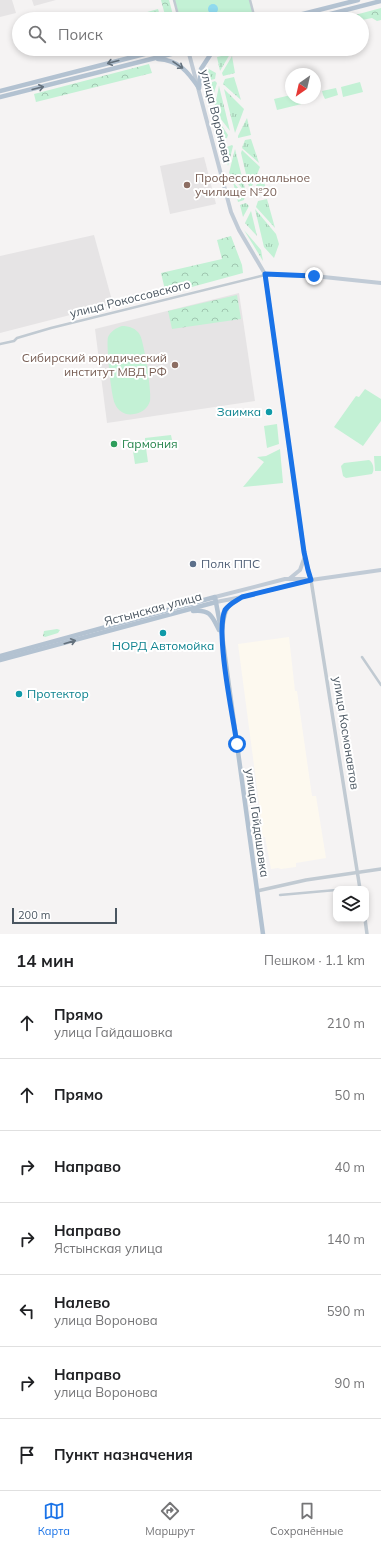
<!DOCTYPE html>
<html lang="ru">
<meta charset="utf-8">
<style>
:root{--surface:#fff;--page:#f6f6f6;--text:#202124;--muted:#757577;--line:#e0e0e0;--accent:#1a73e8}
body{margin:0;font-family:Mulish,sans-serif;background:var(--page);color:var(--text)}
.controls{position:absolute;right:12px;bottom:12px;display:grid;overflow:hidden;border-radius:8px;box-shadow:0 2px 6px #0003}
.controls button{width:36px;height:36px;display:grid;place-items:center;padding:0;border:0;border-bottom:1px solid var(--line);background:var(--surface);color:var(--text);font:20px sans-serif}
.compass{position:absolute;left:285px;top:68px;width:36px;height:36px;border-radius:50%;background:var(--surface);box-shadow:0 2px 6px #0003;rotate:214deg}
.scale{position:absolute;left:12px;bottom:10px;width:105px;box-sizing:border-box;padding-left:4px;border:2px solid #4a5661;border-top:0;font-size:11px;line-height:14px;white-space:nowrap;color:#4a5661;-webkit-text-stroke:3px #fff;paint-order:stroke}
.stop{position:absolute;width:12px;height:12px;margin:-9px;border:3px solid #1a73e8;border-radius:50%;background:#fff}
.stop.end{background:#1a73e8;border-color:#fff;box-shadow:0 1px 4px #0008}
.list{margin:0;padding:0;list-style:none}
h2{display:flex;justify-content:space-between;align-items:center;height:52px;margin:0;padding:0 16px;font-size:17px}
h2 small{font-size:13px;font-weight:400;color:var(--muted)}
.list li{display:grid;grid-template-columns:26px 1fr auto;gap:12px;align-items:center;box-sizing:border-box;height:72px;padding:0 16px;border-top:1px solid var(--line)}
.list b{display:block;font-size:15px;white-space:nowrap}
.list p{margin:0;font-size:13px;white-space:nowrap;color:var(--muted)}
.list em{font-size:13px;font-style:normal;color:var(--muted)}
.icon{flex:none;width:22px;height:22px;fill:none;stroke:currentColor;stroke-width:2;stroke-linecap:round;stroke-linejoin:round}
.map{position:relative;flex:none;width:381px;height:934px;overflow:hidden}
.search{position:absolute;background:var(--surface);box-shadow:0 2px 6px #0003;left:12px;right:12px;top:12px;height:44px;display:flex;align-items:center;gap:10px;box-sizing:border-box;padding:0 14px;border-radius:22px;color:var(--muted);font-size:15px}
.sheet{height:556px;background:var(--surface)}
nav{display:flex;justify-content:space-around;align-items:center;box-sizing:border-box;height:56px;border-top:1px solid var(--line);background:var(--surface);font-size:11px;color:var(--muted)}
nav a{display:grid;justify-items:center;gap:2px}
nav .on{color:var(--accent)}
.map>svg:first-child{display:block}
</style>
<div class="map">
<svg width="381" height="934" viewBox="0 0 381 934">
<defs>
<pattern id="grass-tufts" width="24" height="20" patternUnits="userSpaceOnUse"><rect width="24" height="20" fill="#c3f1d5"/><path d="M3 7l-1-3M5 7V3M7 7l1-3M15 17l-1-3M17 17v-4M19 17l1-3" fill="none" stroke="#a0c6b0"/></pattern>
<pattern id="forest-crowns" width="20" height="18" patternUnits="userSpaceOnUse"><rect width="20" height="18" fill="#c3f1d5"/><path d="M2 6a3 3 0 1 1 6 0M12 15a3 3 0 1 1 6 0" fill="none" stroke="#a0c6b0"/></pattern>
</defs>
<rect width="100%" height="100%" fill="#f5f3f3"/>
<path fill="#fdf9ef" d="M 289,637 L 295,691 L 297,691 L 312,796 L 316,796 L 326,858 L 296,863 L 296,867 L 281,869 L 278,868 L 271,869 L 265,837 L 256,838 L 254,828 L 262,826 L 238,644 Z"/>
<g fill="#e6e4e5">
<path d="M 0,0 L 12,0 L 16,13 L 0,17 Z"/>
<path d="M 32,0 L 56,0 L 34,6 Z"/>
<path d="M 204,157 L 216,204 L 170,214 L 160,166 Z"/>
<path d="M 94,235 L 113,304 L 0,333 L 0,256 Z"/>
<path d="M 239,293 L 255,401 L 107,423 L 95,329 Z"/>
</g>
<g fill="url(#grass-tufts)">
<path d="M 230,54 L 220,71 L 217,57 Z"/>
<path d="M 232,56 L 235,73 L 223,76 L 222,73 Z"/>
<path d="M 207,68 L 216,73 L 215,79 L 206,81 L 205,74 Z"/>
<path d="M 234,77 L 241,100 L 223,84 L 225,79 Z"/>
<path d="M 215,81 L 217,83 L 211,102 L 207,84 Z"/>
<path d="M 219,86 L 230,131 L 214,110 Z"/>
<path d="M 224,89 L 244,109 L 235,133 Z"/>
<path d="M 247,118 L 251,135 L 238,138 L 238,136 Z"/>
<path d="M 218,120 L 228,135 L 227,138 L 222,139 Z"/>
<path d="M 251,139 L 259,163 L 242,148 L 245,140 Z"/>
<path d="M 232,145 L 233,146 L 228,166 L 224,148 Z"/>
<path d="M 235,149 L 246,193 L 229,173 Z"/>
<path d="M 242,150 L 260,167 L 250,191 L 241,153 Z"/>
<path d="M 262,174 L 267,193 L 255,196 L 252,194 Z"/>
<path d="M 233,182 L 245,196 L 244,200 L 238,202 Z"/>
<path d="M 267,199 L 275,228 L 256,207 L 258,201 Z"/>
<path d="M 246,203 L 249,206 L 243,217 L 240,205 Z"/>
<path d="M 255,209 L 276,234 L 279,244 L 274,258 L 264,247 Z"/>
<path d="M 251,211 L 257,236 L 245,223 Z"/>
<path d="M 244,230 L 261,250 L 263,261 Z"/>
<path d="M 57,629 L 60,630 L 58,633 L 45,637 L 43,636 L 44,631 Z"/>
</g>
<g fill="url(#forest-crowns)">
<path d="M 161,0 L 169,0 L 174,19 L 166,19 Z"/>
<path d="M 381,8 L 381,20 L 377,21 L 372,18 L 362,20 L 362,19 L 340,19 Z"/>
<path d="M 158,9 L 161,19 L 122,19 Z"/>
<path d="M 149,64 L 152,73 L 36,102 L 34,94 Z"/>
<path d="M 231,236 L 242,265 L 243,273 L 166,294 L 161,273 L 222,259 L 217,240 Z"/>
<path d="M 237,295 L 241,319 L 172,329 L 168,311 Z"/>
</g>
<g fill="#c3f1d5">
<path d="M 174,0 L 250,0 L 255,19 L 179,19 Z"/>
<path d="M 360,82 L 363,92 L 343,97 L 341,87 Z"/>
<path d="M 336,88 L 338,95 L 325,99 L 323,95 L 322,91 Z"/>
<path d="M 291,95 L 291,98 L 309,98 L 310,102 L 277,110 L 274,99 Z"/>
<path d="M 122,326 C 129,326 136,328 140,335 C 144,342 152,393 150,401 C 148,408 142,413 134,414 C 126,416 118,411 115,404 C 111,396 106,344 108,337 C 111,331 116,328 122,326 Z"/>
<path d="M 365,389 L 381,399 L 381,421 L 363,446 L 334,427 L 356,396 L 359,397 Z"/>
<path d="M 277,424 L 279,444 L 267,448 L 264,426 Z"/>
<path d="M 171,435 L 172,440 L 145,443 L 145,438 Z"/>
<path d="M 146,448 L 148,462 L 135,464 L 133,451 Z"/>
<path d="M 280,449 L 283,483 L 243,487 L 264,462 L 257,457 L 266,456 Z"/>
<path d="M 374,456 L 381,456 L 381,471 L 375,471 Z"/>
<path d="M 369,460 C 373,462 375,470 372,474 L 346,478 L 343,476 L 341,466 L 344,463 Z"/>
</g>
<circle fill="#90daee" cx="213" cy="9" r="5"/>
<g fill="none" stroke-linecap="round" stroke-linejoin="round">
<g stroke="#c1cad2" stroke-width="2.5">
<path d="M 174,0 L 179,19"/>
<path d="M 250,0 L 255,19"/>
<path d="M 0,344 L 14,341 L 17,338 L 51,328 L 265,275"/>
<path d="M 362,657 L 381,685"/>
<path d="M 345,889 L 354,888"/>
<path d="M 280,895 L 336,890"/>
</g>
<g stroke="#c1cad2" stroke-width="3.5">
<path d="M 311,580 L 360,889"/>
<path d="M 257,891 L 306,880 L 381,869"/>
<path d="M 365,919 L 367,934"/>
</g>
<g stroke="#c1cbd6" stroke-width="4">
<path d="M 188,50 L 231,212 L 239,230 L 265,274 L 304,552 L 308,570 L 311,580"/>
<path d="M 265,274 L 314,276 L 381,283"/>
<path d="M 289,579 L 300,570 L 304,559"/>
<path d="M 215,597 L 285,579 L 305,579"/>
<path d="M 216,602 L 242,597 L 311,580 L 381,570"/>
</g>
<g stroke="#b3c2d1" stroke-width="4.5">
<path d="M 283,19 L 358,0"/>
<path d="M 311,19 L 381,1"/>
<path d="M 158,59 C 179,60 188,72 199,88"/>
<path d="M 199,88 L 201,69 L 214,49"/>
<path d="M 0,91 L 164,49"/>
<path d="M 0,97 L 191,49"/>
<path d="M 193,611 C 210,609 212,616 219,630"/>
<path d="M 222,629 C 225,610 224,607 242,597"/>
<path d="M 0,656 L 215,597 L 222,635 L 263,934"/>
<path d="M 0,660 L 216,602"/>
</g>
</g>
<defs><path id="oneway-shaft" d="M-6 0H5M1.5-3L5.5 0L1.5 3" fill="none" stroke-width="1.6" stroke-linecap="round" stroke-linejoin="round"/></defs>
<g stroke="#64717d">
<use href="#oneway-shaft" transform="translate(113 62) rotate(165)"/>
<use href="#oneway-shaft" transform="translate(178 65) rotate(34)"/>
<use href="#oneway-shaft" transform="translate(38 88) rotate(-14)"/>
<use href="#oneway-shaft" transform="translate(70 642) rotate(-16)"/>
</g>
<g fill="none" stroke-linecap="round" stroke-linejoin="round">
<path stroke="#1a73e8" stroke-width="5" d="M 237,744 C 233,717 215,632 225,610 C 229,604 236,601 242,597 L 311,580 L 308,570 L 304,552 L 265,274 L 314,276"/>
</g>
<g fill="#8d6e63" stroke="#fff" stroke-width="1.5">
<circle cx="187" cy="185" r="4"/>
<circle cx="175" cy="365" r="4"/>
</g>
<g fill="#0f9aa8" stroke="#fff" stroke-width="1.5">
<circle cx="269" cy="412" r="4"/>
<circle cx="163" cy="633" r="4"/>
<circle cx="19" cy="694" r="4"/>
</g>
<circle fill="#2e9e5b" stroke="#fff" stroke-width="1.5" cx="114" cy="444" r="4"/>
<circle fill="#5c6f8a" stroke="#fff" stroke-width="1.5" cx="193" cy="564" r="4"/>
<g text-anchor="middle" stroke-width="4" stroke-linejoin="round" paint-order="stroke">
<g font-size="12" fill="#4a5661" stroke="#fff">
<text transform="translate(216 116) rotate(76)" y="4">улица Воронова</text>
<text transform="translate(130 299) rotate(-14)" y="4">улица Рокоссовского</text>
<text transform="translate(153 609) rotate(-15)" y="4">Ястынская улица</text>
<text transform="translate(346 733) rotate(81)" y="4">улица Космонавтов</text>
<text transform="translate(257 823) rotate(82)" y="4">улица Гайдашовка</text>
</g>
<g font-size="12" fill="#785e54" stroke="#fff" text-anchor="start">
<text x="195" y="182">Профессиональное<tspan x="195" dy="14">училище №20</tspan></text>
<text x="167" y="362" text-anchor="end">Сибирский юридический<tspan x="167" dy="14">институт МВД РФ</tspan></text>
</g>
<g font-size="12" fill="#0d838f" stroke="#fff" text-anchor="end">
<text x="261" y="416">Заимка</text>
<text x="163" y="650" text-anchor="middle">НОРД Автомойка</text>
<text x="27" y="698" text-anchor="start">Протектор</text>
</g>
<g font-size="12" fill="#27864d" stroke="#fff" text-anchor="start">
<text x="122" y="448">Гармония</text>
</g>
<g font-size="12" fill="#4e5e75" stroke="#fff" text-anchor="start">
<text x="201" y="568">Полк ППС</text>
</g>
</g>
</svg>
<div class="controls">
<button><svg class="icon" aria-label="layers" viewBox="0 0 24 24"><path d="M12 4l9 5-9 5-9-5zM3 14l9 5 9-5"/></svg></button>
</div>
<svg class="compass" viewBox="-18 -18 36 36"><path d="M0-13l5 13h-10z" fill="#e53935"/><path d="M0 13l5-13h-10z" fill="#757577"/></svg>
<div class="scale">200 m</div>
<div class="stop" style="left:237px;top:744px"></div>
<div class="stop end" style="left:314px;top:276px"></div>
<div class="search"><svg class="icon" aria-label="search" viewBox="0 0 24 24"><circle cx="10" cy="10" r="6"/><path d="M15 15l6 6"/></svg>Поиск</div>
</div>
<section class="sheet">
<h2>14 мин<small>Пешком · 1.1 km</small></h2>
<ul class="list">
<li><svg class="icon" aria-label="ahead" viewBox="0 0 24 24"><path d="M12 20V5M6 11l6-6 6 6"/></svg><div><b>Прямо</b><p>улица Гайдашовка</p></div><em>210 m</em></li>
<li><svg class="icon" aria-label="ahead" viewBox="0 0 24 24"><path d="M12 20V5M6 11l6-6 6 6"/></svg><div><b>Прямо</b></div><em>50 m</em></li>
<li><svg class="icon" aria-label="right" viewBox="0 0 24 24"><path d="M7 20v-9h11M14 6l5 5-5 5"/></svg><div><b>Направо</b></div><em>40 m</em></li>
<li><svg class="icon" aria-label="right" viewBox="0 0 24 24"><path d="M7 20v-9h11M14 6l5 5-5 5"/></svg><div><b>Направо</b><p>Ястынская улица</p></div><em>140 m</em></li>
<li><svg class="icon" aria-label="left" viewBox="0 0 24 24"><path d="M17 20v-9H6M10 6l-5 5 5 5"/></svg><div><b>Налево</b><p>улица Воронова</p></div><em>590 m</em></li>
<li><svg class="icon" aria-label="right" viewBox="0 0 24 24"><path d="M7 20v-9h11M14 6l5 5-5 5"/></svg><div><b>Направо</b><p>улица Воронова</p></div><em>90 m</em></li>
<li><svg class="icon" aria-label="arrive" viewBox="0 0 24 24"><path d="M6 21V4h12l-3 4 3 4H6"/></svg><div><b>Пункт назначения</b></div></li>
</ul>
</section>
<nav>
<a class="on"><svg class="icon" aria-label="map" viewBox="0 0 24 24"><path d="M3 6l6-2 6 2 6-2v14l-6 2-6-2-6 2zM9 4v14M15 6v14"/></svg>Карта</a>
<a><svg class="icon" aria-label="directions" viewBox="0 0 24 24"><path d="M12 3l9 9-9 9-9-9zM9 14v-3h6M13 9l2 2-2 2"/></svg>Маршрут</a>
<a><svg class="icon" aria-label="saved" viewBox="0 0 24 24"><path d="M7 4h10v16l-5-4-5 4z"/></svg>Сохранённые</a>
</nav>
